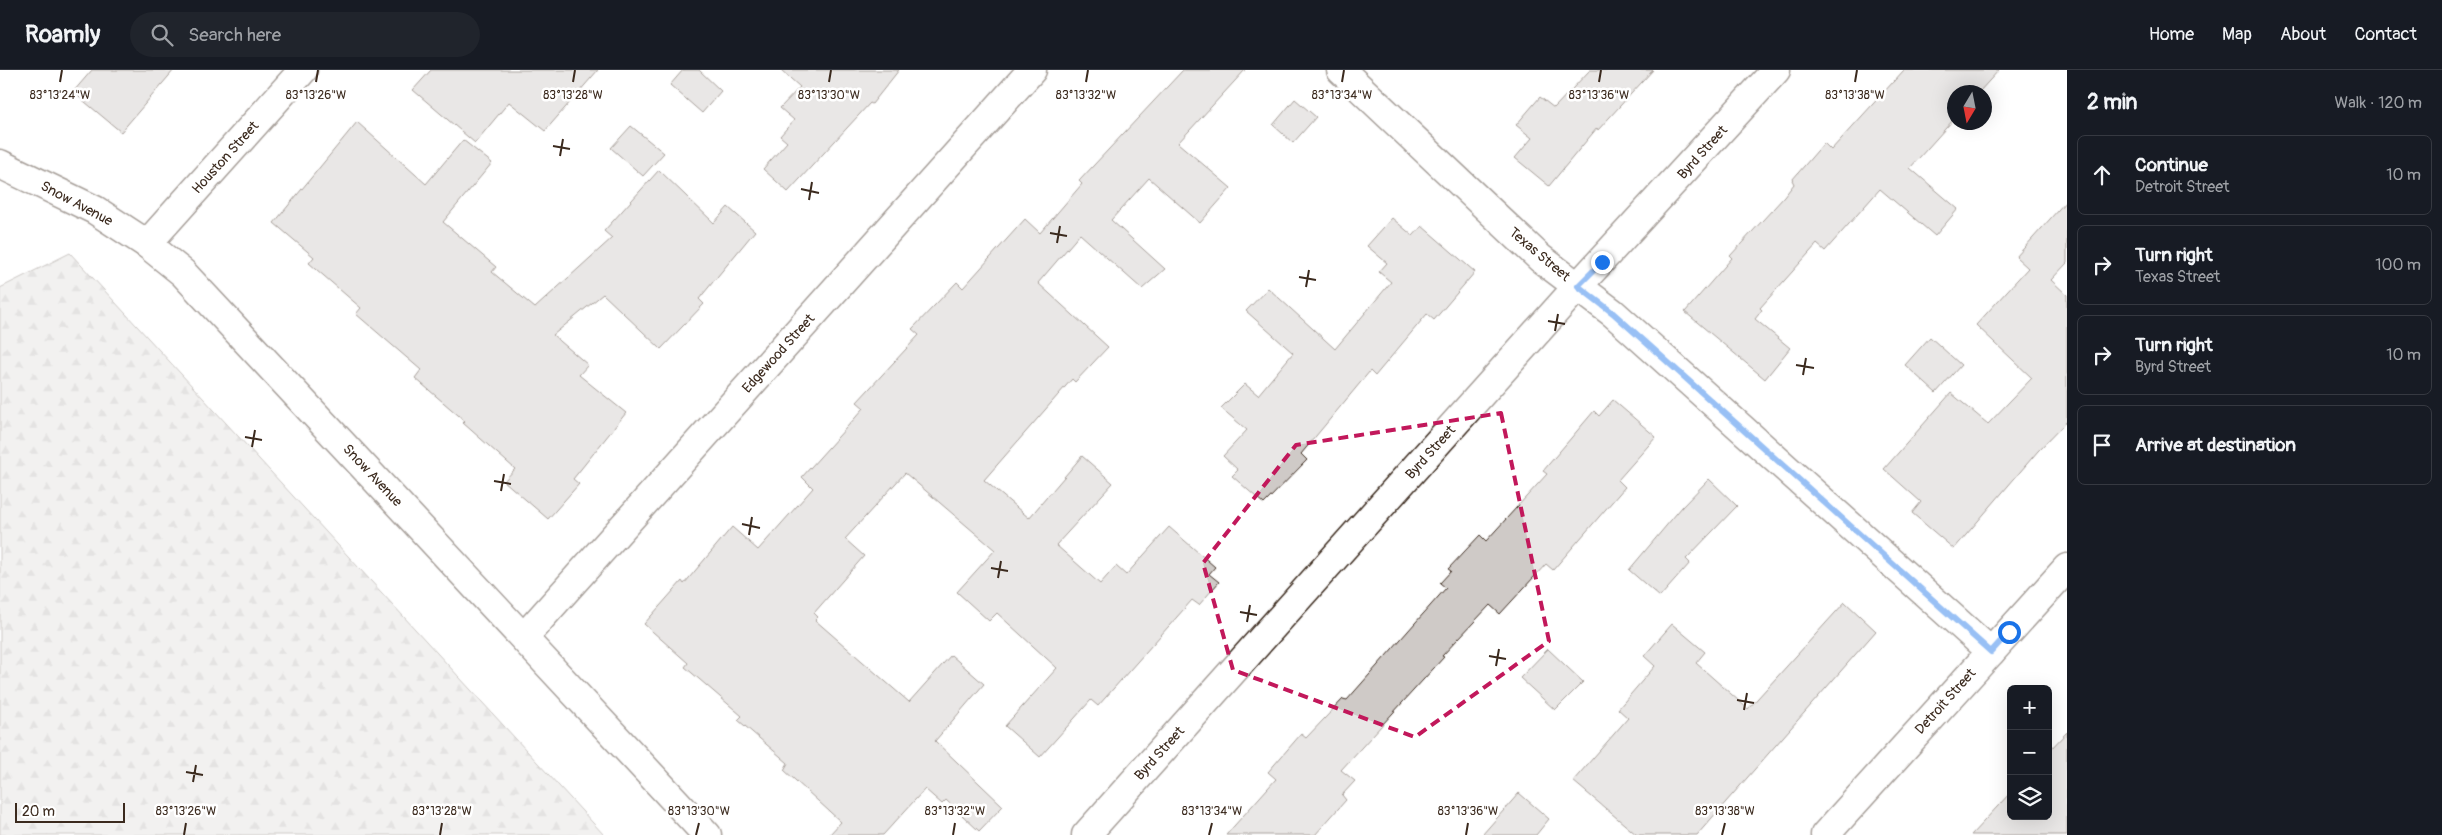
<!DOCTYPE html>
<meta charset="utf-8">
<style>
:root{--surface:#171b24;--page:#20242c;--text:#f1f3f6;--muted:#9ea1a6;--line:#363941}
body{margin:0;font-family:Pangolin,sans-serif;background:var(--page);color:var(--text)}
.controls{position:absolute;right:15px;bottom:15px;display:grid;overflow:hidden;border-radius:8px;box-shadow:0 5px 20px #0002}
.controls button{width:45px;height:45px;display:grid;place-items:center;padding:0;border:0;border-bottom:1px solid var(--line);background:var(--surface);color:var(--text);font:25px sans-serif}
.compass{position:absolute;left:1947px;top:15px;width:45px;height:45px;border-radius:50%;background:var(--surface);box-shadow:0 5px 20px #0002;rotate:190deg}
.scale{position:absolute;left:15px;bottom:12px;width:110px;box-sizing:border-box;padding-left:5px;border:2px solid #3b2a1e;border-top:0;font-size:14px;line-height:18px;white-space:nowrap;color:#3b2a1e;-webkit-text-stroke:4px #fff;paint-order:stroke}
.stop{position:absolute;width:15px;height:15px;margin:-11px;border:4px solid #1a73e8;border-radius:50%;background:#fff}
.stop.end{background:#1a73e8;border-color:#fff;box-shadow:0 1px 5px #0008}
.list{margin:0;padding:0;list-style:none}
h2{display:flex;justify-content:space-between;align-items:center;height:65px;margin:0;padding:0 20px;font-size:21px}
h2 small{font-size:16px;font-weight:400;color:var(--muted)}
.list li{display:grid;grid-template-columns:32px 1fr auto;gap:15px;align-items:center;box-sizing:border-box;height:80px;margin:0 10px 10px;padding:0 10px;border:1px solid var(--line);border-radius:8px}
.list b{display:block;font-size:19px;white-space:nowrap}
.list p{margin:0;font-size:16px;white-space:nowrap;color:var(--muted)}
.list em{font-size:16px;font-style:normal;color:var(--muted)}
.icon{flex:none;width:28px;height:28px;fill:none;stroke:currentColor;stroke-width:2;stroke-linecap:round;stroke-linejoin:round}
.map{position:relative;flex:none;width:2067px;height:765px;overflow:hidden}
header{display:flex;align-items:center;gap:30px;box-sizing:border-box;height:70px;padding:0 25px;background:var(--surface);border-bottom:1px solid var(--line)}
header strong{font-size:24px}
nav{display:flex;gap:28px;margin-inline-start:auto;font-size:18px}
.search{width:350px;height:45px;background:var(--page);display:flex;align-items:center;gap:12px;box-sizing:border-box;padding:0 18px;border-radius:28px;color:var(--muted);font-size:19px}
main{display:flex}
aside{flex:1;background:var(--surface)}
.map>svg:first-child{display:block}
</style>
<header>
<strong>Roamly</strong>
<div class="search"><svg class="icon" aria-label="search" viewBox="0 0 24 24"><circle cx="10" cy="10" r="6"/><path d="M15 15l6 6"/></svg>Search here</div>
<nav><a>Home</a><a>Map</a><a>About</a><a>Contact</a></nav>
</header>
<main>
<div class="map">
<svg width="2067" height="765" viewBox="0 0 2067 765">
<defs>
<pattern id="forest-firs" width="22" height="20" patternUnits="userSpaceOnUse" patternTransform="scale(1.25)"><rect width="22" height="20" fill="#e2e0de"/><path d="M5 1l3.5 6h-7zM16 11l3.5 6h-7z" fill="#c3c0be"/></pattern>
</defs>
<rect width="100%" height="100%" fill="#fff"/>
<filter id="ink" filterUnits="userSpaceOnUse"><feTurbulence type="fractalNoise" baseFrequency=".02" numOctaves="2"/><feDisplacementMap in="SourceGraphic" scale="10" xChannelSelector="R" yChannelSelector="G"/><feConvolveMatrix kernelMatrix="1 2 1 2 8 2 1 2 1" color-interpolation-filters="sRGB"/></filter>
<g filter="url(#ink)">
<path fill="url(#forest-firs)" stroke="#8e857e" d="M 70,183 L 604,765 L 0,765 L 0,218 Z"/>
<g fill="#cfcac7" stroke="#3b2a1e">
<path d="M 92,0 L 174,0 L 121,62 L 73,22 Z"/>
<path d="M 431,0 L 598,0 L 545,61 L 509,32 L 475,73 L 413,20 Z"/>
<path d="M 683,0 L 699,0 L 721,21 L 702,43 L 670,15 Z"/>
<path d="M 781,0 L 899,0 L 872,34 L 870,33 L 788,122 L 763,99 L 787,72 L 780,66 L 794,50 L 780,38 L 800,17 Z"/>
<path d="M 1183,0 L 1245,0 L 1178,73 L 1231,118 L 1200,153 L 1149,108 L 1111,150 L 1165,199 L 1142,219 L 1080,164 L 1038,213 L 1108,277 L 1075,312 L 1072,309 L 984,410 L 1029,448 L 1082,386 L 1113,413 L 1056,475 L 1100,514 L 1116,496 L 1126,505 L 1169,457 L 1215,497 L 1209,504 L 1219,512 L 1199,535 L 1192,530 L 1098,636 L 1091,630 L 1040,687 L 1005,656 L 1057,598 L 997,543 L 989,551 L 957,522 L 995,480 L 905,403 L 845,469 L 864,486 L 814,543 L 818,547 L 815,550 L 909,632 L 951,585 L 984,614 L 935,671 L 1003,736 L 979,761 L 946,730 L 942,734 L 925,719 L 883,765 L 829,765 L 841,752 L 784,700 L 788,693 L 738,650 L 742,646 L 685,597 L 688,593 L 644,554 L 682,511 L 684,514 L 732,457 L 758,480 L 813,418 L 802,407 L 864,338 L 857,332 L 919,265 L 912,259 L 957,212 L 963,218 L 1025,149 L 1040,163 L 1082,114 L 1079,111 Z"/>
<path d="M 1590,0 L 1653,0 L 1598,60 L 1597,58 L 1549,116 L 1515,88 L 1532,68 L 1516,55 L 1540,27 L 1554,38 Z"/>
<path d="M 1904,0 L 1999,0 L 1979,22 L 1954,22 L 1954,49 L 1910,98 L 1958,139 L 1935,166 L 1880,119 L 1825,181 L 1817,174 L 1760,238 L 1762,240 L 1755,249 L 1790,278 L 1765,309 L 1685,242 L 1732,188 L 1730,186 L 1784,127 L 1794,114 L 1792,110 L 1824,73 L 1831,80 Z"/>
<path d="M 1295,29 L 1316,47 L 1293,73 L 1273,55 Z"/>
<path d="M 357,52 L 426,114 L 463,70 L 492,93 L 443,152 L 496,197 L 492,202 L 535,238 L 612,168 L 604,161 L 659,100 L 714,153 L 728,137 L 755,161 L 699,229 L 704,234 L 661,279 L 603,224 L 553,265 L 588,295 L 579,305 L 626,343 L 573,409 L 579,414 L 548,449 L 504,411 L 515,399 L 463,353 L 465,351 L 415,308 L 421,300 L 356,244 L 361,238 L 309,193 L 314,187 L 274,153 Z"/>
<path d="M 631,56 L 664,83 L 643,106 L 611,78 Z"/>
<path d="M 2067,130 L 2067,193 L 2051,210 L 2067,225 L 2067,351 L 2038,381 L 1954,479 L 1912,443 L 1921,432 L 1884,399 L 1951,323 L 1988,354 L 2032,308 L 1976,255 L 2028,198 L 2016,187 Z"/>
<path d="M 1392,148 L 1413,166 L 1422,156 L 1475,202 L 1434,250 L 1427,244 L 1375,306 L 1370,301 L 1301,384 L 1307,390 L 1264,434 L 1232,406 L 1238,400 L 1223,386 L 1247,360 L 1221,338 L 1245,314 L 1258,325 L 1293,283 L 1246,241 L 1268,218 L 1335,279 L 1391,212 L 1379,202 L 1387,193 L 1367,176 Z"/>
<path d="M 1930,267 L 1961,295 L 1936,323 L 1905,295 Z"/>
<path d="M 1613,330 L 1656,367 L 1618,410 L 1625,417 L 1553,500 L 1546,494 L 1500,544 L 1490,535 L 1442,586 L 1444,587 L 1341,700 L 1355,711 L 1342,725 L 1346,730 L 1315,765 L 1226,765 L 1276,709 L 1268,702 L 1301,664 L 1306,668 L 1343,629 L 1347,630 L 1446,518 L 1440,513 L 1451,501 L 1448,499 L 1480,465 L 1486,471 L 1547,404 L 1543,401 L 1594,341 L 1599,346 Z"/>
<path d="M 1709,409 L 1737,436 L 1686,489 L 1690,493 L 1660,527 L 1629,500 L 1682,437 Z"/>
<path d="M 1845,532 L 1876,561 L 1697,765 L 1637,765 L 1573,711 L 1628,648 L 1618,639 L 1655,596 L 1644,586 L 1672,554 L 1705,582 L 1696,593 L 1748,639 Z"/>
<path d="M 1548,579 L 1583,612 L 1555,640 L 1520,608 Z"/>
<path d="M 2067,662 L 2067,765 L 1971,765 L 2011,722 L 2011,746 L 2048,746 L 2048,682 Z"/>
<path d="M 1519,723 L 1549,749 L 1536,765 L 1482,765 Z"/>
</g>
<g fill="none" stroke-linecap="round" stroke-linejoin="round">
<defs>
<g id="minor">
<path d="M 1341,0 L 1540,188 L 1613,243 L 1991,582"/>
<path d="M 0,94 L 95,140 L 147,174 L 183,203 L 707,765"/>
<path d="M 147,174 L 303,0"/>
<path d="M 524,567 L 1032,0"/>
<path d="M 1086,765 L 1578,216 L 1776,0"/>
<path d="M 1825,765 L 2067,498"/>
</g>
</defs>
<use href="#minor" stroke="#3b2a1e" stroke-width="31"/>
<use href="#minor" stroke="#fff" stroke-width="28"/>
</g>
</g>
<g fill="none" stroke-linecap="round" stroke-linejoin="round" filter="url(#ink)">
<path stroke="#1a73e8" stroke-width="6" d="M 1602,192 L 1578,216 L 1613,243 L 1991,582 L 2009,562"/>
</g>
<path d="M0 0H2067V765H0ZM 1501,343 L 1549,571 L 1415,667 L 1233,600 L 1203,493 L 1296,375 Z" fill="#fff" fill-opacity=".55" fill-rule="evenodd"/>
<path fill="none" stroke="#c2185b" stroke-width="4" stroke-dasharray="10 6" stroke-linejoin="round" d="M 1501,343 L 1549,571 L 1415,667 L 1233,600 L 1203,493 L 1296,375 Z"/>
<path fill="none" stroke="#3b2a1e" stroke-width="2" d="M 60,12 L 62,0M 316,12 L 318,0M 573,12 L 575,0M 829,12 L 831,0M 1086,12 L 1088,0M 1342,12 L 1344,0M 1599,12 L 1601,0M 1855,12 L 1857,0M 553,76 L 570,79M 560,86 L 563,69M 801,119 L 819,123M 809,130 L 812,112M 1050,163 L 1067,166M 1057,173 L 1060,156M 1299,207 L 1316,210M 1306,217 L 1309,200M 1548,251 L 1565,254M 1555,261 L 1558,244M 1796,295 L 1814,298M 1803,305 L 1806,288M 245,367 L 262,370M 252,377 L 255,360M 494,411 L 511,414M 501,421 L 504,404M 742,454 L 760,458M 749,465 L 752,447M 991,498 L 1008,501M 998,508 L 1001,491M 1240,542 L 1257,545M 1247,552 L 1250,535M 1489,586 L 1506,589M 1496,596 L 1499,579M 1737,630 L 1754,633M 1744,640 L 1747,623M 186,702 L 203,705M 193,712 L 196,695M 184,765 L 186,753M 440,765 L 442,753M 696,765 L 699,753M 953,765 L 955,753M 1209,765 L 1212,753M 1466,765 L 1468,753M 1722,765 L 1725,753"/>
<g text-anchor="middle" stroke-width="5" stroke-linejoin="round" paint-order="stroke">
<g font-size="14" fill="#3b2a1e" stroke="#fff">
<text transform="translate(1702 82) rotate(-48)" y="5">Byrd Street</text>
<text transform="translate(225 87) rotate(-48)" y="5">Houston Street</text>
<text transform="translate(77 133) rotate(28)" y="5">Snow Avenue</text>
<text transform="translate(1540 184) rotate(40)" y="5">Texas Street</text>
<text transform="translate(778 283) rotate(-48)" y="5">Edgewood Street</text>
<text transform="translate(1430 382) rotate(-48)" y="5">Byrd Street</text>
<text transform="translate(373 405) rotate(47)" y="5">Snow Avenue</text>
<text transform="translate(1945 631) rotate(-48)" y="5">Detroit Street</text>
<text transform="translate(1159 683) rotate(-48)" y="5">Byrd Street</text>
</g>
</g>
<g font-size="12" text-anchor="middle" fill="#3b2a1e" stroke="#fff" stroke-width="5" stroke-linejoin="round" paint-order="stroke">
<text x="60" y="29">83°13'24"W</text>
<text x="316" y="29">83°13'26"W</text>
<text x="573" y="29">83°13'28"W</text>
<text x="829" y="29">83°13'30"W</text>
<text x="1086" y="29">83°13'32"W</text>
<text x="1342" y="29">83°13'34"W</text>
<text x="1599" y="29">83°13'36"W</text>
<text x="1855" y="29">83°13'38"W</text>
<text x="186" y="745">83°13'26"W</text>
<text x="442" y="745">83°13'28"W</text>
<text x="699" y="745">83°13'30"W</text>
<text x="955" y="745">83°13'32"W</text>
<text x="1212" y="745">83°13'34"W</text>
<text x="1468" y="745">83°13'36"W</text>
<text x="1725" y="745">83°13'38"W</text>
</g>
</svg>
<div class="controls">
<button>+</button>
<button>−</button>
<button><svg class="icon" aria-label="layers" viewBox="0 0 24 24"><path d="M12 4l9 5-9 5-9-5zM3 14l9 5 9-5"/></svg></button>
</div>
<svg class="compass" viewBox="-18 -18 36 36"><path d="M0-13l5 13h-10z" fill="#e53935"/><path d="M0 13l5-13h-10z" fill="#9ea1a6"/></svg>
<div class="scale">20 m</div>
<div class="stop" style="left:2009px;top:562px"></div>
<div class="stop end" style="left:1602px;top:192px"></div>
</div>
<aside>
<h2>2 min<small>Walk · 120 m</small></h2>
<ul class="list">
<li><svg class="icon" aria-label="ahead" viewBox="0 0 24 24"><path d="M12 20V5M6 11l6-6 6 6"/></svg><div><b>Continue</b><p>Detroit Street</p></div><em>10 m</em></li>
<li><svg class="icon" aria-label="right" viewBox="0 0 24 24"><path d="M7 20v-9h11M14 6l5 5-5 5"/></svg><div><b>Turn right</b><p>Texas Street</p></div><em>100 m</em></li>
<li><svg class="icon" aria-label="right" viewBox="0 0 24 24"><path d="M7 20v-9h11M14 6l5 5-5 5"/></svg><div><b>Turn right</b><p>Byrd Street</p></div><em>10 m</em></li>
<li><svg class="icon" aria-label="arrive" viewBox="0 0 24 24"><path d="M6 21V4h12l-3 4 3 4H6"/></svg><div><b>Arrive at destination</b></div></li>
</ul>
</aside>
</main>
